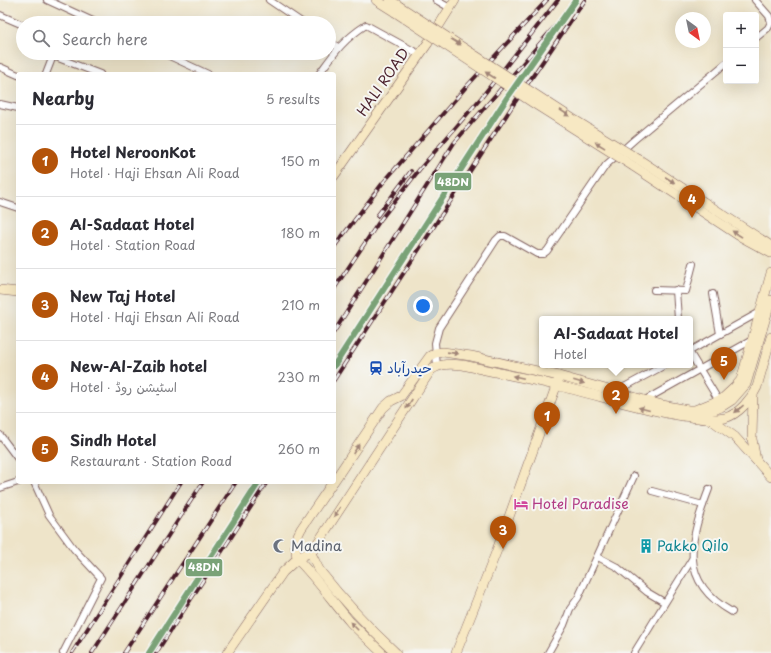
<!DOCTYPE html>
<meta charset="utf-8">
<style>
:root{--surface:#fff;--page:#f2f2f3;--text:#2b2b33;--muted:#7c7c81;--line:#e1e1e2;--accent:#b45309}
body{margin:0;font-family:"Playpen Sans","Playpen Sans Arabic",sans-serif;background:var(--page);color:var(--text)}
.controls{position:absolute;right:12px;top:12px;display:grid;overflow:hidden;border-radius:4px;box-shadow:0 4px 16px #0002}
.controls button{width:36px;height:36px;display:grid;place-items:center;padding:0;border:0;border-bottom:1px solid var(--line);background:var(--surface);color:var(--text);font:20px sans-serif}
.compass{position:absolute;left:675px;top:12px;width:36px;height:36px;border-radius:50%;background:var(--surface);box-shadow:0 4px 16px #0002;rotate:147deg}
.you{position:absolute;left:423px;top:306px;width:14px;height:14px;margin:-10px;border:3px solid #fff;border-radius:50%;background:#1a73e8;box-shadow:0 0 0 6px #1a73e833}
.badge{display:grid;place-items:center;width:26px;height:26px;border-radius:50%;background:var(--accent);color:#fff;font-size:13px;font-weight:700}
.pin{position:absolute;translate:-50% -33px;filter:drop-shadow(0 1px 2px #0008)}
.pin::after{content:'';position:absolute;top:21px;width:14px;height:12px;background:inherit;clip-path:polygon(0 0,100% 0,50% 100%)}
.popup{position:absolute;left:539px;top:316px;width:154px;height:52px;box-sizing:border-box;display:grid;place-content:center;border-radius:4px;background:var(--surface);filter:drop-shadow(0 1px 3px #0005);font-size:13px;white-space:nowrap;color:var(--muted)}
.popup b{font-size:15px;color:var(--text)}
.popup::after{content:'';position:absolute;left:50%;top:100%;margin-left:-8px;border:8px solid transparent;border-top-color:var(--surface)}
.list{margin:0;padding:0;list-style:none}
h2{display:flex;justify-content:space-between;align-items:center;height:52px;margin:0;padding:0 16px;font-size:17px}
h2 small{font-size:13px;font-weight:400;color:var(--muted)}
.list li{display:grid;grid-template-columns:26px 1fr auto;gap:12px;align-items:center;box-sizing:border-box;height:72px;padding:0 16px;border-top:1px solid var(--line)}
.list b{display:block;font-size:15px;white-space:nowrap}
.list p{margin:0;font-size:13px;white-space:nowrap;color:var(--muted)}
.list em{font-size:13px;font-style:normal;color:var(--muted)}
.icon{flex:none;width:22px;height:22px;fill:none;stroke:currentColor;stroke-width:2;stroke-linecap:round;stroke-linejoin:round}
.map{position:relative;flex:none;width:771px;height:653px;overflow:hidden}
.search{position:absolute;background:var(--surface);box-shadow:0 4px 16px #0002;left:16px;top:16px;width:320px;height:44px;display:flex;align-items:center;gap:10px;box-sizing:border-box;padding:0 14px;border-radius:22px;color:var(--muted);font-size:15px}
.panel{position:absolute;background:var(--surface);box-shadow:0 4px 16px #0002;left:16px;top:72px;width:320px;height:412px;border-radius:4px}
.map>svg:first-child{display:block}
</style>
<div class="map">
<svg width="771" height="653" viewBox="0 0 771 653">
<rect width="100%" height="100%" fill="#f6f6f2"/>
<filter id="ink" filterUnits="userSpaceOnUse"><feTurbulence type="fractalNoise" baseFrequency=".025" numOctaves="2"/><feDisplacementMap in="SourceGraphic" scale="8" xChannelSelector="R" yChannelSelector="G"/><feConvolveMatrix kernelMatrix="1 2 1 2 8 2 1 2 1" color-interpolation-filters="sRGB"/></filter>
<filter id="wash" filterUnits="userSpaceOnUse"><feTurbulence type="fractalNoise" baseFrequency=".012" numOctaves="4" result="noise"/><feDisplacementMap in="SourceGraphic" scale="16" xChannelSelector="R" yChannelSelector="G"/><feGaussianBlur stdDeviation="0.9" result="paint"/><feColorMatrix in="noise" values="0 0 0 0 0 0 0 0 0 0 0 0 0 0 0 0 0 1.4 0 .05"/><feComposite in="paint" operator="in"/></filter>
<g filter="url(#wash)">
<rect width="100%" height="100%" fill="#eee4c9"/>
</g>
<g filter="url(#ink)">
<g fill="none" stroke-linecap="round" stroke-linejoin="round">
<defs>
<g id="street">
<path d="M 47,0 L 97,23"/>
<path d="M 269,0 L 303,23"/>
<path d="M 436,0 L 450,8"/>
<path d="M 755,0 L 769,16 L 771,22 L 768,28 L 756,38"/>
<path d="M 0,15 L 23,25"/>
<path d="M 329,41 L 338,47"/>
<path d="M 163,53 L 208,74"/>
<path d="M 0,67 L 18,75"/>
<path d="M 46,74 L 53,56 L 100,74"/>
<path d="M 319,74 C 335,52 343,40 366,25 L 419,54"/>
<path d="M 0,104 L 18,108"/>
<path d="M 0,202 L 18,208"/>
<path d="M 654,290 L 686,291 L 693,264"/>
<path d="M 676,290 L 678,319"/>
<path d="M 713,294 L 720,334"/>
<path d="M 690,351 L 760,312"/>
<path d="M 690,353 L 719,401"/>
<path d="M 437,366 L 435,343 L 439,328 L 496,240 L 500,236 L 505,236 L 537,254 L 543,254 L 547,251 L 606,165 L 634,140 L 726,63"/>
<path d="M 615,392 L 665,365"/>
<path d="M 645,400 L 752,340"/>
<path d="M 0,435 L 18,459"/>
<path d="M 34,482 L 49,515 L 74,549 L 101,578 L 63,653"/>
<path d="M 0,488 L 18,482"/>
<path d="M 709,489 C 690,539 677,581 732,612"/>
<path d="M 652,491 L 703,505"/>
<path d="M 598,557 L 617,567 L 647,592 L 664,602"/>
<path d="M 548,653 L 564,625 L 570,609 L 578,598 L 634,476"/>
<path d="M 634,653 L 692,559"/>
</g>
<g id="secondary">
<path d="M 376,0 L 395,12"/>
<path d="M 390,0 L 399,6"/>
<path d="M 638,159 L 771,246"/>
<path d="M 633,166 L 738,235 L 771,253"/>
<path d="M 334,176 L 428,43 L 455,0"/>
<path d="M 0,290 L 18,292"/>
<path d="M 753,394 L 752,439 L 756,460"/>
<path d="M 695,415 L 714,410 L 721,407 L 732,400 L 746,384 L 771,300"/>
<path d="M 710,419 L 735,437 L 771,477"/>
<path d="M 334,481 L 383,408 L 391,401 L 401,396 L 430,356 L 435,353 L 443,352 L 471,356 L 559,376 L 662,405 L 688,410 L 695,410 L 722,399 L 735,387 L 741,380 L 771,273"/>
<path d="M 310,552 C 314,558 316,565 320,571 C 343,600 369,628 396,653"/>
<path d="M 297,559 C 317,579 333,602 351,623 C 361,633 372,643 382,653"/>
<path d="M 297,559 L 295,541 L 301,529 L 333,482"/>
<path d="M 227,653 L 283,572 L 297,559 L 313,550 L 431,370 C 441,363 451,364 463,365 C 494,372 525,378 555,385 C 598,395 639,409 683,416 C 696,418 711,421 725,418 C 739,414 751,399 757,387 L 771,337"/>
<path d="M 456,653 L 497,550 L 558,381"/>
</g>
</defs>
<use href="#street" stroke="#836462" stroke-width="8"/>
<use href="#secondary" stroke="#836462" stroke-width="10"/>
<use href="#street" stroke="#fff" stroke-width="6"/>
<use href="#secondary" stroke="#f7e8c3" stroke-width="9"/>
<defs>
<g id="rail">
<path d="M 377,216 L 411,171"/>
<path d="M 334,247 L 382,184 L 466,87 L 547,0"/>
<path d="M 334,289 L 381,219 L 419,170 L 481,98 L 558,0"/>
<path d="M 334,332 L 454,143 L 567,12"/>
<path d="M 334,380 L 515,102 L 585,0"/>
<path d="M 72,653 L 181,482"/>
<path d="M 92,653 L 203,482"/>
<path d="M 124,653 L 236,482"/>
<path d="M 156,653 L 267,482"/>
</g>
</defs>
<use href="#rail" stroke="#4a1f2b" stroke-width="4"/>
<use href="#rail" stroke="#f6f6f2" stroke-width="2.5" stroke-dasharray="8" stroke-linecap="butt"/>
<defs>
<g id="secondary-bridge">
<path d="M 399,6 L 573,119 L 638,159"/>
<path d="M 395,12 L 535,104 L 633,166"/>
</g>
</defs>
<use href="#secondary-bridge" stroke="#836462" stroke-width="10" stroke-linecap="butt"/>
<use href="#secondary-bridge" stroke="#f7e8c3" stroke-width="9"/>
<defs>
<g id="rail-1">
<path d="M 334,366 L 507,98 L 576,0"/>
<path d="M 149,653 L 259,482"/>
</g>
</defs>
<use href="#rail-1" stroke="#f6f6f2" stroke-width="9"/>
<use href="#rail-1" stroke="#7aa277" stroke-width="6"/>
</g>
<defs><path id="oneway-solid" d="M-6-.8H1V-3.2L6.5 0L1 3.2V.8H-6Z"/></defs>
<g fill="#a08477">
<use href="#oneway-solid" transform="translate(456 42) rotate(32)"/>
<use href="#oneway-solid" transform="translate(490 75) rotate(-147)"/>
<use href="#oneway-solid" transform="translate(565 113) rotate(33)"/>
<use href="#oneway-solid" transform="translate(600 145) rotate(-148)"/>
<use href="#oneway-solid" transform="translate(670 180) rotate(33)"/>
<use href="#oneway-solid" transform="translate(737 234) rotate(-148)"/>
<use href="#oneway-solid" transform="translate(453 353) rotate(8)"/>
<use href="#oneway-solid" transform="translate(518 377) rotate(-168)"/>
<use href="#oneway-solid" transform="translate(579 382) rotate(16)"/>
<use href="#oneway-solid" transform="translate(409 404) rotate(123)"/>
<use href="#oneway-solid" transform="translate(644 409) rotate(-165)"/>
<use href="#oneway-solid" transform="translate(739 409) rotate(140)"/>
<use href="#oneway-solid" transform="translate(356 449) rotate(-57)"/>
<use href="#oneway-solid" transform="translate(337 512) rotate(123)"/>
<use href="#oneway-solid" transform="translate(354 626) rotate(-134)"/>
</g>
</g>
<defs>
<symbol id="station-bare" viewBox="-9 -9 18 18"><path d="M-3-6H3Q5-6 5-4V2Q5 4 3 4L4.5 6H3L1.5 4h-3L-3 6H-4.5L-3 4Q-5 4-5 2V-4Q-5-6-3-6ZM-3.5-4v3h7v-3ZM-3.5 1v1.5H-2V1ZM2 1v1.5H3.5V1Z" fill="#1a4fb4" stroke="#f6f6f2" stroke-width="2.5" paint-order="stroke"/></symbol>
<symbol id="hotel-bare" viewBox="-9 -9 18 18"><path d="M-6-4.5h1.5V1H6V5H4.5V3h-9V5H-6ZM-4 0a1.8 1.8 0 1 1 3.6 0ZM.5 0V-2.5h3Q6-2.5 6 0Z" fill="#d1479c" stroke="#f6f6f2" stroke-width="2.5" paint-order="stroke"/></symbol>
<symbol id="mosque-bare" viewBox="-9 -9 18 18"><path d="M3.5-4.9A6 6 0 1 0 3.5 4.9A5 5 0 1 1 3.5-4.9Z" fill="#6b7280" stroke="#f6f6f2" stroke-width="2.5" paint-order="stroke"/></symbol>
<symbol id="building-bare" viewBox="-9 -9 18 18"><path d="M-4-6H4V6H1V3H-1V6H-4ZM-2.5-4.3h1.7v1.8h-1.7ZM.8-4.3h1.7v1.8H.8ZM-2.5-1h1.7V.8h-1.7ZM.8-1h1.7V.8H.8Z" fill="#0f9aa8" stroke="#f6f6f2" stroke-width="2.5" paint-order="stroke"/></symbol>
</defs>
<g fill-rule="evenodd">
<use href="#station-bare" x="366" y="358" width="20" height="20"/>
<use href="#hotel-bare" x="511" y="494" width="20" height="20"/>
<use href="#mosque-bare" x="270" y="536" width="20" height="20"/>
<use href="#building-bare" x="636" y="536" width="20" height="20"/>
</g>
<g text-anchor="middle" stroke-width="4" stroke-linejoin="round" paint-order="stroke">
<g font-size="14" fill="#4a1f2b" stroke="#f6f6f2">
<text transform="translate(383 82) rotate(-55)" y="5">HALI ROAD</text>
</g>
<g font-size="14" fill="#164399" stroke="#f6f6f2" text-anchor="start">
<text x="387" y="373">حیدرآباد</text>
</g>
<g font-size="14" fill="#b23c85" stroke="#f6f6f2" text-anchor="start">
<text x="532" y="509">Hotel Paradise</text>
</g>
<g font-size="14" fill="#5b616d" stroke="#f6f6f2" text-anchor="start">
<text x="291" y="551">Madina</text>
</g>
<g font-size="14" fill="#0d838f" stroke="#f6f6f2" text-anchor="start">
<text x="657" y="551">Pakko Qilo</text>
</g>
</g>
<g stroke="#f6f6f2" stroke-width="1.5">
<rect x="434" y="172" width="38" height="19" rx="4" fill="#7aa277"/>
<rect x="185" y="558" width="38" height="19" rx="4" fill="#7aa277"/>
</g>
<g font-size="11" text-anchor="middle" font-weight="bold" fill="#fff">
<text x="453" y="186">48DN</text>
<text x="204" y="571">48DN</text>
</g>
</svg>
<div class="controls">
<button>+</button>
<button>−</button>
</div>
<svg class="compass" viewBox="-18 -18 36 36"><path d="M0-13l5 13h-10z" fill="#e53935"/><path d="M0 13l5-13h-10z" fill="#7c7c81"/></svg>
<div class="you"></div>
<div class="pin badge" style="left:547px;top:435px">1</div>
<div class="pin badge" style="left:616px;top:414px">2</div>
<div class="popup"><b>Al-Sadaat Hotel</b>Hotel</div>
<div class="pin badge" style="left:503px;top:549px">3</div>
<div class="pin badge" style="left:692px;top:218px">4</div>
<div class="pin badge" style="left:724px;top:380px">5</div>
<div class="search"><svg class="icon" aria-label="search" viewBox="0 0 24 24"><circle cx="10" cy="10" r="6"/><path d="M15 15l6 6"/></svg>Search here</div>
<section class="panel">
<h2>Nearby<small>5 results</small></h2>
<ul class="list">
<li><span class="badge">1</span><div><b>Hotel NeroonKot</b><p>Hotel · Haji Ehsan Ali Road</p></div><em>150 m</em></li>
<li><span class="badge">2</span><div><b>Al-Sadaat Hotel</b><p>Hotel · Station Road</p></div><em>180 m</em></li>
<li><span class="badge">3</span><div><b>New Taj Hotel</b><p>Hotel · Haji Ehsan Ali Road</p></div><em>210 m</em></li>
<li><span class="badge">4</span><div><b>New-Al-Zaib hotel</b><p>Hotel · اسٹیشن روڈ</p></div><em>230 m</em></li>
<li><span class="badge">5</span><div><b>Sindh Hotel</b><p>Restaurant · Station Road</p></div><em>260 m</em></li>
</ul>
</section>
</div>
